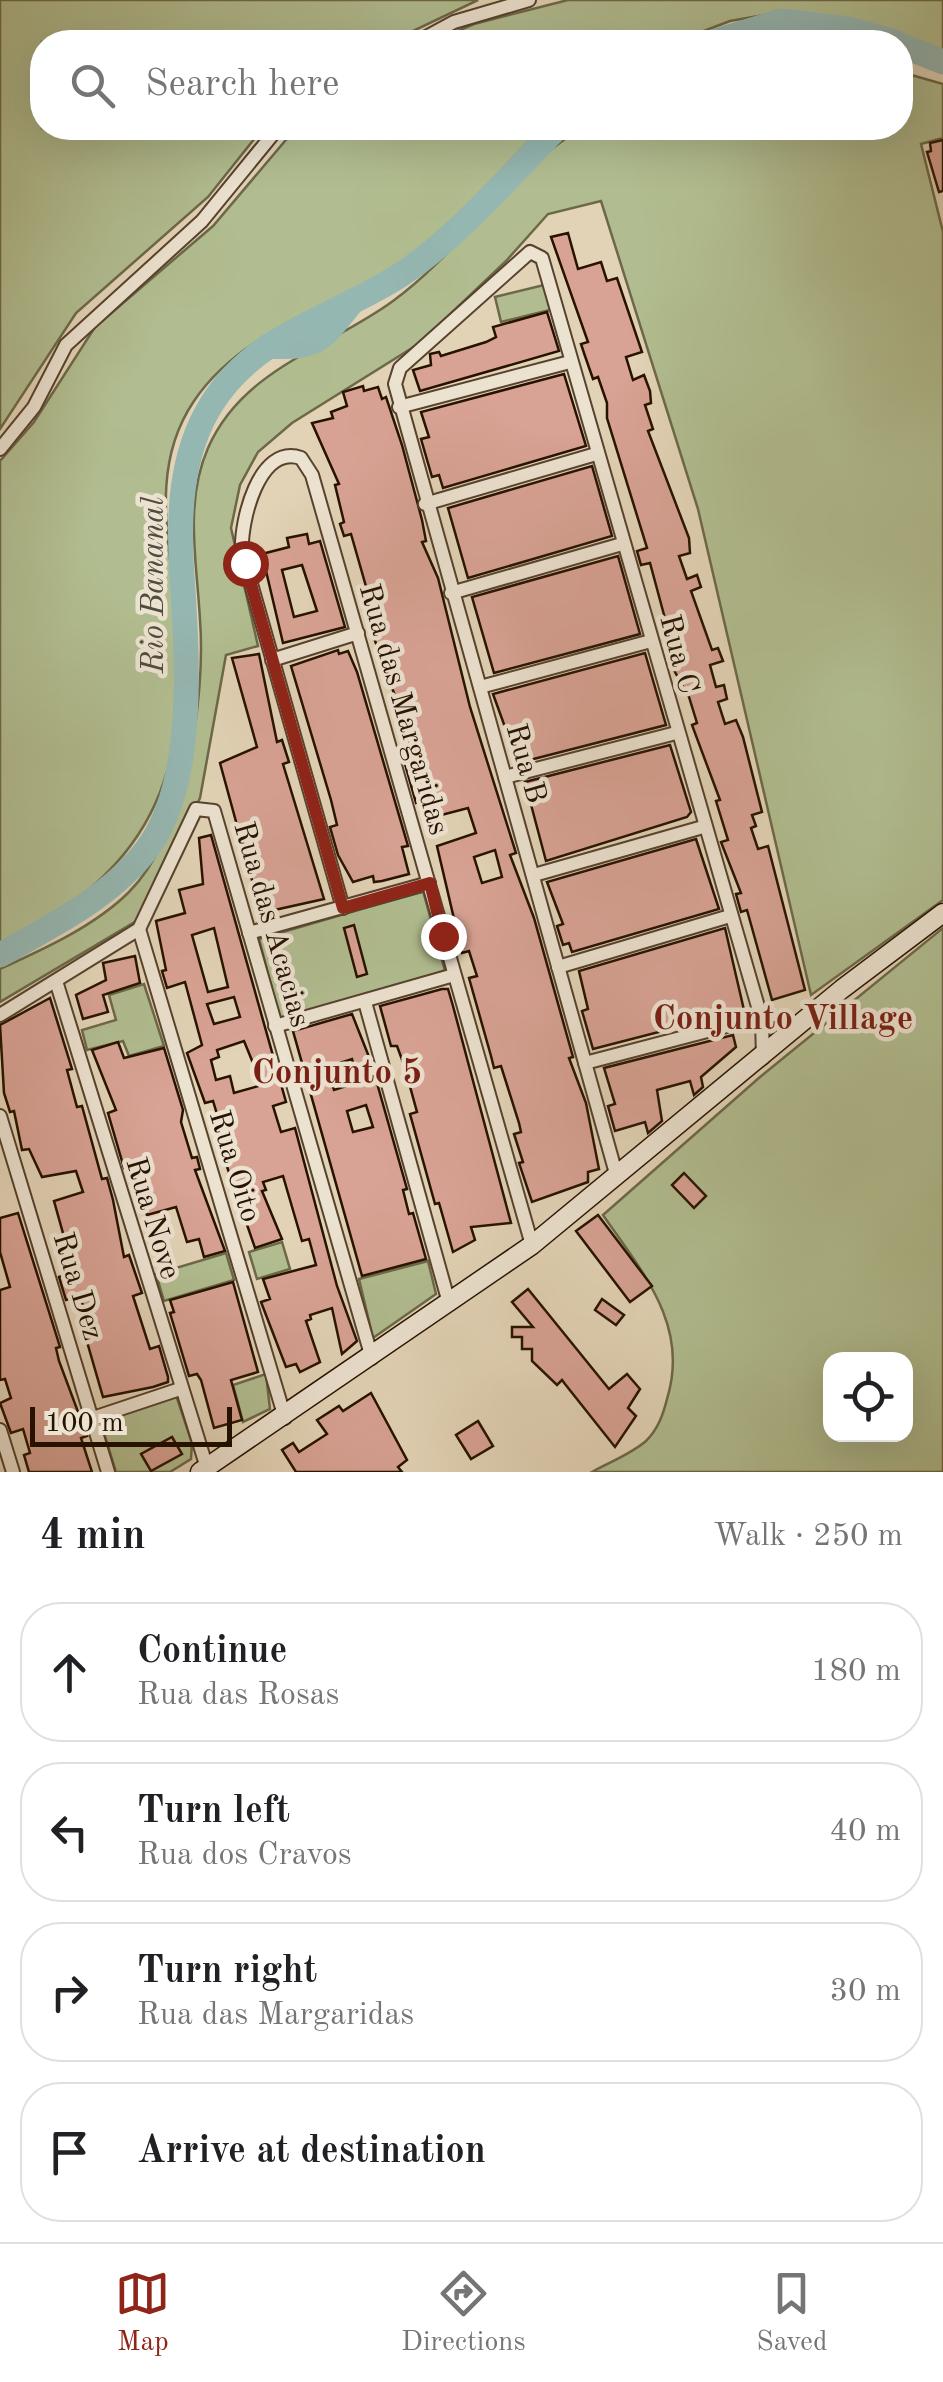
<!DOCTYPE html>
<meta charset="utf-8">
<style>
:root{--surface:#fff;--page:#f6f6f6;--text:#202124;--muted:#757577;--line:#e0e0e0;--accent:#8f2418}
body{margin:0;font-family:"Old Standard TT",serif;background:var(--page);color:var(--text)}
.controls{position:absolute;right:30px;bottom:30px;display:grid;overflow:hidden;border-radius:20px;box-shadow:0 10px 40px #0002}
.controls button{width:90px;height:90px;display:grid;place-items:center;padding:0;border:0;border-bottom:2px solid var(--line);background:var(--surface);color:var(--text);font:50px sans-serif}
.scale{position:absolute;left:30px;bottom:25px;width:202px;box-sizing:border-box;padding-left:10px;border:5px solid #271200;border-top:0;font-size:28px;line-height:35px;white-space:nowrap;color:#271200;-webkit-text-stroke:8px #ece2d0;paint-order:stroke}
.stop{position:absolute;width:30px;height:30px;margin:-22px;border:8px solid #8f2418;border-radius:50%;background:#fff}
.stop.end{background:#8f2418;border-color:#fff;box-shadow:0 2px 10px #0008}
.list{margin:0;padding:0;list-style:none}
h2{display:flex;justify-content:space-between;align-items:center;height:130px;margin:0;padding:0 40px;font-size:42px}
h2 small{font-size:32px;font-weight:400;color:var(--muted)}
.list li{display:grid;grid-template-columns:65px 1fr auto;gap:30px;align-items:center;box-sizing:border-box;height:140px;margin:0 20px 20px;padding:0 20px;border:2px solid var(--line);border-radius:40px}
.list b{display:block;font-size:38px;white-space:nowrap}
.list p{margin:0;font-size:32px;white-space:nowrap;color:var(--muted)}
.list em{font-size:32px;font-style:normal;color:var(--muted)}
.icon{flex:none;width:55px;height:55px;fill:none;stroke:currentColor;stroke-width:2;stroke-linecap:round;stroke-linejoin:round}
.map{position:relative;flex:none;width:943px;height:1472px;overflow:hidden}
.search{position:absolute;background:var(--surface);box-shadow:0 10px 40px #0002;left:30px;right:30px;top:30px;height:110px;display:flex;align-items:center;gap:25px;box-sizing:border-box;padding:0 35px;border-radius:40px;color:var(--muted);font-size:38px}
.sheet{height:770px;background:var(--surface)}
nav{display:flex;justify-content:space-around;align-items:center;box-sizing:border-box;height:140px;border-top:2px solid var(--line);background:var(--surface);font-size:28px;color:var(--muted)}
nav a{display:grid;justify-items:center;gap:5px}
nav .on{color:var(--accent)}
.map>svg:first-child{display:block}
</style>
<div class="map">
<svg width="943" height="1472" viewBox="0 0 943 1472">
<rect width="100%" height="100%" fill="#e2d3b6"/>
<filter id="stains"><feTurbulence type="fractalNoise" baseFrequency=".002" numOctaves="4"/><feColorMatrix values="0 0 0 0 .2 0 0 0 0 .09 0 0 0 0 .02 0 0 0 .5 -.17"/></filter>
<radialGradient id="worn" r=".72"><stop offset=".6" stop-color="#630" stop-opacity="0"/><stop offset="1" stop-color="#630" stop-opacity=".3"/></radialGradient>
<g fill="#b1bd90" stroke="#6c6848" stroke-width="2.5" fill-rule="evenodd">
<path d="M 0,0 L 478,0 L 390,42 L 42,42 L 42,128 L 263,128 L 208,197 L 76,313 L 0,429 Z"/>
<path d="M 568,0 L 943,0 L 943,52 L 876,27 L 786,11 L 730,21 L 675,42 L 432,42 L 474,24 Z"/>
<path d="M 901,72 L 943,84 L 943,138 L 921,144 L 943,232 L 943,900 L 811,995 L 698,509 L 601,201 L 548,214 L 506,261 L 420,343 L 292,423 L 258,452 L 240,485 L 231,528 L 258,646 L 226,655 L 200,798 L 138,920 L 0,1002 L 0,969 C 44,949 95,926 129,892 C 186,835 206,696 200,620 C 197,562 184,503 208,448 C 243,368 329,348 393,301 C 463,250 508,172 582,128 L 900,128 Z"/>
<path d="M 296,128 L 542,128 C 494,175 452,231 394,268 C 327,310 241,331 194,401 C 154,460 166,525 174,591 C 194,764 162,867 0,945 L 0,461 L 34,422 L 95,327 L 213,226 Z"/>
<path d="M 544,285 L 550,310 L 501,322 L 495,297 Z"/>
<path d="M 423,891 L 445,971 L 280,1020 L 259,939 Z"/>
<path d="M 943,928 L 943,1472 L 592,1472 C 610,1462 631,1454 646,1441 C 658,1429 663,1415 667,1399 C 690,1325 642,1272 603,1215 L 760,1077 ZM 830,1360 L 906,1360 L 906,1434 L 830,1434 Z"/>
<path d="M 144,984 L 164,1046 L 129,1056 L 123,1041 L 87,1050 L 82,1030 L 116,1020 L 109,995 Z"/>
<path d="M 282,1242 L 290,1269 L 257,1279 L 249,1252 Z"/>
<path d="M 226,1253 L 234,1280 L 164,1301 L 156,1274 Z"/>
<path d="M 428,1261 L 436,1294 L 373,1338 L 359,1279 Z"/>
<path d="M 266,1374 L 270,1409 L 243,1422 L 233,1385 Z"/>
<path d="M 176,1395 L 192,1443 L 191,1459 L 170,1472 L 116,1472 L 100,1420 Z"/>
</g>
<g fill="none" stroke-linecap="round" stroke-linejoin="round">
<g stroke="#95b7b2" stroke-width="25">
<path d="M 713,42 L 781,21 L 849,29 L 895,42"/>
<path d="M 900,45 L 943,62"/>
<path d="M 268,346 C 320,350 323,337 353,301"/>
<path d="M 0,955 C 51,926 111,897 147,849 C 197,782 187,654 182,575 C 178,517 180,455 211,405 C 255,333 337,317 402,274 C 460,235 509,176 557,128"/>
</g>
</g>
<g fill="#d8a294" stroke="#271200" stroke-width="2.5" fill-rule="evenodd">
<path d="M 943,140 L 943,191 L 939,192 L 927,152 L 931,151 L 930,143 Z"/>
<path d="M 568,233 L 578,269 L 601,262 L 607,281 L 617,278 L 642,352 L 626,357 L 633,380 L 644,375 L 650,391 L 651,403 L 645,405 L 653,429 L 648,431 L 689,538 L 690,553 L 679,556 L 687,579 L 697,575 L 701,587 L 691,591 L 712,650 L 718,648 L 723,661 L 710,665 L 716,687 L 724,685 L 727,699 L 718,702 L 725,724 L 736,720 L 743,737 L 762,812 L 752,815 L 756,826 L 751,828 L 758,849 L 768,846 L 805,990 L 772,1000 L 747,910 L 741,912 L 736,894 L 741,893 L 721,842 L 728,840 L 716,801 L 720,800 L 692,725 L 697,723 L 689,697 L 670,663 L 683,660 L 677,635 L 670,637 L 650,563 L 641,565 L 637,551 L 647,548 L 607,418 L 607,403 L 598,377 L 593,379 L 585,356 L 581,344 L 588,342 L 551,237 Z"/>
<path d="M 547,312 L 559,351 L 420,391 L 413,370 L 431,365 L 430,354 L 439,352 L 441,356 L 486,342 L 496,337 L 493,327 Z"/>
<path d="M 564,374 L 586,446 L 443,488 L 439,475 L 432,477 L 421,439 L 429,437 L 421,412 Z"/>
<path d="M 363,386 L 364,391 L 378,387 L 382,399 L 386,397 L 402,445 L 422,520 L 426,541 L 422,542 L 438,578 L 470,707 L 516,853 L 510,855 L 534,918 L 573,1057 L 569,1058 L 586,1103 L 599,1169 L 588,1172 L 588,1182 L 532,1202 L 519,1163 L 523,1162 L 514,1134 L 521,1132 L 519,1123 L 501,1066 L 494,1068 L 491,1056 L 469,978 L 477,976 L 469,951 L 462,953 L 437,846 L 476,833 L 468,808 L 430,818 L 425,800 L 416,803 L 405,764 L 403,749 L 409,747 L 399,707 L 366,616 L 371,615 L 371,604 L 351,534 L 344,536 L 340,524 L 344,522 L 335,485 L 339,484 L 312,423 L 333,418 L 331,412 L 347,406 L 343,392 ZM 495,850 L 502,877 L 482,883 L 474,857 Z"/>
<path d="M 592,466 L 612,536 L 468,578 L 448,508 Z"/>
<path d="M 307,534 L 309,544 L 320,541 L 345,627 L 283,643 L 262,554 L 289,547 L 287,538 ZM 302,565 L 317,611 L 294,617 L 282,570 Z"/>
<path d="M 618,556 L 640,634 L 494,673 L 472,597 Z"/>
<path d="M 338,650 L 339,654 L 348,651 L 357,672 L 408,846 L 402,847 L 409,874 L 382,881 L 374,882 L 373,876 L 353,882 L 338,855 L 330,827 L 337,825 L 331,800 L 291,666 Z"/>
<path d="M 645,653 L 666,725 L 518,763 L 493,694 Z"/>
<path d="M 259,654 L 277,742 L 282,740 L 289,762 L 283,764 L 324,899 L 261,913 L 220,763 L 257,747 L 232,658 Z"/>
<path d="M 670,745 L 691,812 L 687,817 L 546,861 L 525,782 Z"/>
<path d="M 211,835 L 286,1102 L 273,1106 L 281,1132 L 295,1128 L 337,1286 L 357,1341 L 342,1354 L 332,1308 L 310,1315 L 311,1319 L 306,1321 L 320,1362 L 300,1372 L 296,1364 L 286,1367 L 261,1302 L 270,1299 L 263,1279 L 316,1265 L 309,1239 L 302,1241 L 283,1176 L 263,1182 L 266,1190 L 262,1191 L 282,1239 L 255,1248 L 213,1126 L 220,1124 L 213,1101 L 205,1103 L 187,1053 L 202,1045 L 185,982 L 167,988 L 162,971 L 166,970 L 156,921 L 185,913 L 179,890 L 203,884 L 199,838 ZM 214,928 L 228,987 L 208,992 L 192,935 ZM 234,997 L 240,1017 L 214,1024 L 207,1004 ZM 244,1041 L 262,1085 L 234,1093 L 230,1076 L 216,1080 L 211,1060 L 219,1057 L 217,1050 Z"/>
<path d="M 696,839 L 719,909 L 572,952 L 569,943 L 563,945 L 557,926 L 563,924 L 547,882 Z"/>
<path d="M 354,925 L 367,974 L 357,977 L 344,928 Z"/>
<path d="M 725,928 L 744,1010 L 593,1049 L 582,1011 L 588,1009 L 579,971 Z"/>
<path d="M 135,956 L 140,983 L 103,995 L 108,1012 L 83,1019 L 76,995 L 106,980 L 103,963 Z"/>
<path d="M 442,989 L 448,989 L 453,1006 L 511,1223 L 471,1227 L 475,1240 L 453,1252 L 439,1203 L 435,1204 L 410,1114 L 417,1112 L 404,1065 L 397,1046 L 391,1046 L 380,1006 Z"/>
<path d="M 50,998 L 72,1069 L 67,1070 L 77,1107 L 82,1106 L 102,1179 L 107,1178 L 113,1200 L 124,1257 L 129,1255 L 142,1293 L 133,1296 L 150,1349 L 159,1346 L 168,1377 L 168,1382 L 153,1387 L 103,1397 L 81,1321 L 87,1319 L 80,1296 L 66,1300 L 59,1277 L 67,1274 L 59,1246 L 66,1244 L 54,1201 L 83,1192 L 76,1171 L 42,1177 L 29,1149 L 22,1150 L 14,1111 L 10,1112 L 4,1093 L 0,1025 Z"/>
<path d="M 352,1014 L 371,1062 L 407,1189 L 403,1190 L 409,1214 L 413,1213 L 426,1259 L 362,1276 L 293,1031 ZM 352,1059 L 359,1082 L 334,1090 L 327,1067 ZM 366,1105 L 373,1127 L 353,1132 L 347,1111 Z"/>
<path d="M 733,1035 L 736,1047 L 701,1077 L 703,1087 L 694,1095 L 690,1081 L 657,1090 L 662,1121 L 648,1133 L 645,1122 L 615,1131 L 608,1106 L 615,1104 L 604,1068 Z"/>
<path d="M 118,1042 L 124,1058 L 164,1048 L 183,1110 L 181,1122 L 192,1158 L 197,1157 L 200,1169 L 195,1170 L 225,1251 L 204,1257 L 199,1239 L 187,1242 L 176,1207 L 147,1215 L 131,1166 L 124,1168 L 108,1113 L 116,1110 L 92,1050 Z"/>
<path d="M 684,1173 L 706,1196 L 694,1208 L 672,1185 Z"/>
<path d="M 18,1213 L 60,1347 L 56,1348 L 59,1361 L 87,1436 L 81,1438 L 92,1472 L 29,1472 L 24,1455 L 30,1453 L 23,1429 L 11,1433 L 0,1403 L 11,1398 L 5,1379 L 0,1380 L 0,1290 L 10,1287 L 0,1252 L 0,1218 Z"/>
<path d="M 598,1215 L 652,1286 L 630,1302 L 576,1231 Z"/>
<path d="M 233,1282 L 258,1372 L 231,1380 L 242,1420 L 214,1428 L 201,1380 L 197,1374 L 189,1376 L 170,1313 L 174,1312 L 170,1300 Z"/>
<path d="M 528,1289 L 609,1389 L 627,1374 L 640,1389 L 628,1408 L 636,1416 L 615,1447 L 565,1384 L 562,1380 L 557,1385 L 532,1361 L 532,1349 L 522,1349 L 522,1337 L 512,1337 L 512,1327 L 533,1327 L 512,1302 Z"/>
<path d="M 602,1299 L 624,1315 L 616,1325 L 595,1310 Z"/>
<path d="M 371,1393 L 407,1460 L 398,1467 L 402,1472 L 296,1472 L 282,1450 L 293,1443 L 299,1452 L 327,1434 L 317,1420 L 339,1406 L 343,1411 Z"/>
<path d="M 478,1421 L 493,1446 L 471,1459 L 456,1435 Z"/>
<path d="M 172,1437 L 182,1454 L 151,1471 L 141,1454 Z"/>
</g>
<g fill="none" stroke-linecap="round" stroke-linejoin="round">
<defs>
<g id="street">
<path d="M 417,42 L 454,22 L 529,0"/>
<path d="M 399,407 L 570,362"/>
<path d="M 0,449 L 34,407 L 66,345 L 202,221 L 278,128"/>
<path d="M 425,504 L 596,454"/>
<path d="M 451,593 L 622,544"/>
<path d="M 272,660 L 358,633"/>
<path d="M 480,687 L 651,641"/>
<path d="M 505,777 L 676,733"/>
<path d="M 534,875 L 703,827"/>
<path d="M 343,908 L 242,552 C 240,522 259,443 301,458 L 312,475 L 532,1245"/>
<path d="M 139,929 L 285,1418"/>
<path d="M 249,933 L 429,883"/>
<path d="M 558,967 L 730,916"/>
<path d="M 56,981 L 207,1468"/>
<path d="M 365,1002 L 449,1303"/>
<path d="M 0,1015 L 139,929 L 196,809 L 214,811 L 372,1358"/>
<path d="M 762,1019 L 763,1058"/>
<path d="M 275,1026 L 454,975"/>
<path d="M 585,1063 L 761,1017"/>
<path d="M 0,1116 L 108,1472"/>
<path d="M 617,1177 L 395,384 L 400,368 L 530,252 L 542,258 L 761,1017 L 796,1028"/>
<path d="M 93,1418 L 180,1389"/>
<path d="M 0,1430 L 13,1472"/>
</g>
<path id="secondary" d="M 200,1472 L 532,1245 L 842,989 L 943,913"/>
</defs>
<use href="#street" stroke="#56422e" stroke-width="16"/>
<use href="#secondary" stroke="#271200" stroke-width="21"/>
<use href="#street" stroke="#ece2d0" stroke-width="12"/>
<use href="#secondary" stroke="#ece2d0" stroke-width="18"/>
</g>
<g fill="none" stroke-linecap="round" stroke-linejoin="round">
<path stroke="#8f2418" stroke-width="12" d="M 245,563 L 343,908 L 430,883 L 443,936"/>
</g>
<g text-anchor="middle" stroke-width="9" stroke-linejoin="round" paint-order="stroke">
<g font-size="30" fill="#271200" stroke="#ece2d0">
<text transform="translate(680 654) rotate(75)" y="10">Rua C</text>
<text transform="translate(405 709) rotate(74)" y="10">Rua das Margaridas</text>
<text transform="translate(527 763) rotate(74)" y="10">Rua B</text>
<text transform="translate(273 924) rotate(74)" y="10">Rua das Acacias</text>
<text transform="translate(236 1166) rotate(73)" y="10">Rua Oito</text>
<text transform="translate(154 1218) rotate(73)" y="10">Rua Nove</text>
<text transform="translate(79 1286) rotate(73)" y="10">Rua Dez</text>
</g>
<g font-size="32" font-style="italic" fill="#4e4c3e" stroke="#ece2d0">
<text transform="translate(152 585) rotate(-90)" y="11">Rio Bananal</text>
</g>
<g font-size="35" font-weight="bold" fill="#7a1f14" stroke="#ece2d0">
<text x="783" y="1029">Conjunto Village</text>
<text x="337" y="1083">Conjunto 5</text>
</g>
</g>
<rect width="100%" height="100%" filter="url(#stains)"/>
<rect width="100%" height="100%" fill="url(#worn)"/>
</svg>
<div class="controls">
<button><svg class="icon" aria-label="locate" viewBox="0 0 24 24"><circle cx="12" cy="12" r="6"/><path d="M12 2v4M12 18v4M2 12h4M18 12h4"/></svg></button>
</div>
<div class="scale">100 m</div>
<div class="stop" style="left:245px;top:563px"></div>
<div class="stop end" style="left:443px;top:936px"></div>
<div class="search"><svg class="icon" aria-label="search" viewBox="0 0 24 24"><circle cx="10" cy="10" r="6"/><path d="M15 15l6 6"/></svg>Search here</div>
</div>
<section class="sheet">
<h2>4 min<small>Walk · 250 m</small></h2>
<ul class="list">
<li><svg class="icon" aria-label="ahead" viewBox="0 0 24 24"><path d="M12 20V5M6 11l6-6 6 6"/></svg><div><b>Continue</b><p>Rua das Rosas</p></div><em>180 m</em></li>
<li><svg class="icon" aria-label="left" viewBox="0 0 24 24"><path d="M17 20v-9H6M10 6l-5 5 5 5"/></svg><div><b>Turn left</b><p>Rua dos Cravos</p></div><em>40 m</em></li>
<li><svg class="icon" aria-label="right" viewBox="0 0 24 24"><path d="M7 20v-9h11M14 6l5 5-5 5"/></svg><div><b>Turn right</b><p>Rua das Margaridas</p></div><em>30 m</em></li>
<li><svg class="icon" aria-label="arrive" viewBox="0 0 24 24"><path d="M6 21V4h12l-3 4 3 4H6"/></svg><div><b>Arrive at destination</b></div></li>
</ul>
</section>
<nav>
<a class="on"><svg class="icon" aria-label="map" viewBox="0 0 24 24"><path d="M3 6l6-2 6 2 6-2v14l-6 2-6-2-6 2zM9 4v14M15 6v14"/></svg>Map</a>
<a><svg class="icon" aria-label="directions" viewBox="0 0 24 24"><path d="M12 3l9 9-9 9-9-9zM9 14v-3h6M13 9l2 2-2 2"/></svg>Directions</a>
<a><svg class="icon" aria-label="saved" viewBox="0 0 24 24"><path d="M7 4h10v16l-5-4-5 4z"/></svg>Saved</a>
</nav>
